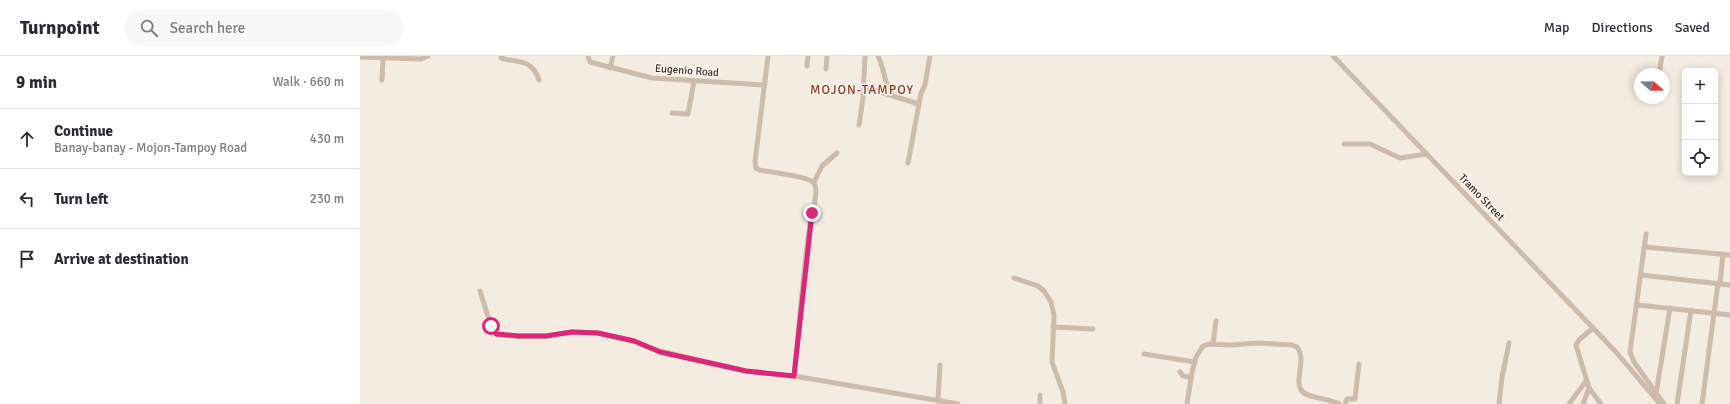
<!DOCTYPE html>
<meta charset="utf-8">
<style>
:root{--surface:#fff;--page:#f7f7f7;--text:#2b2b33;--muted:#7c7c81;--line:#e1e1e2}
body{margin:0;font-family:Signika,sans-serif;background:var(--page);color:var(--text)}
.controls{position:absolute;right:12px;top:12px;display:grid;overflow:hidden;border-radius:6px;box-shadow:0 2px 10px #0003}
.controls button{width:36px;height:36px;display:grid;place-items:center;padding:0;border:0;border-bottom:1px solid var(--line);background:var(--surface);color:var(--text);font:20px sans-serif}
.compass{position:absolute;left:1274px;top:12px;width:36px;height:36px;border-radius:50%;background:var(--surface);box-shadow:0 2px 10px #0003;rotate:110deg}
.stop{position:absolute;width:12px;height:12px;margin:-9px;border:3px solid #db2777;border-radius:50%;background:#fff}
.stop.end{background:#db2777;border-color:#fff;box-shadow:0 1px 4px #0008}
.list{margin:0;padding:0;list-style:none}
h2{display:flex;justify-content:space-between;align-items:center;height:52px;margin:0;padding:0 16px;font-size:17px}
h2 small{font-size:13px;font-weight:400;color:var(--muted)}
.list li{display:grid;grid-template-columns:26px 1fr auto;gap:12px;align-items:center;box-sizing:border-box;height:60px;padding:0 16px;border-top:1px solid var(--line)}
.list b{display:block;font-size:15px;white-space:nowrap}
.list p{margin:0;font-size:13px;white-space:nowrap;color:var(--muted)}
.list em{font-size:13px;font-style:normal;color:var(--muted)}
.icon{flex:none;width:22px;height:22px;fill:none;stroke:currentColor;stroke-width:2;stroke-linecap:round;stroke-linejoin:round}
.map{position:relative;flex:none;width:1370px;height:348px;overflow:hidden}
header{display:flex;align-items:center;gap:24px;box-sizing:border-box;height:56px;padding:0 20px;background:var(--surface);border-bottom:1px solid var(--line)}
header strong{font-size:19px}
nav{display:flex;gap:22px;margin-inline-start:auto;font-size:14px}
.search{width:280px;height:36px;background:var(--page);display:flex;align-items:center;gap:10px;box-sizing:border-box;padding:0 14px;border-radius:22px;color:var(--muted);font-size:15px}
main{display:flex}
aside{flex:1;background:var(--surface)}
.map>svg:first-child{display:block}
</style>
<header>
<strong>Turnpoint</strong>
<div class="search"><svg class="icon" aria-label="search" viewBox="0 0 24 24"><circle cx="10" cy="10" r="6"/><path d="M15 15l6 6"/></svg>Search here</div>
<nav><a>Map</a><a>Directions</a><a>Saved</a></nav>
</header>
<main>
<aside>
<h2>9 min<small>Walk · 660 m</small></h2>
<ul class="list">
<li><svg class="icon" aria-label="ahead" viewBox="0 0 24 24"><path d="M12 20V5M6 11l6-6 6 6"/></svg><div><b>Continue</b><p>Banay-banay - Mojon-Tampoy Road</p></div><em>430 m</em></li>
<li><svg class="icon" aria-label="left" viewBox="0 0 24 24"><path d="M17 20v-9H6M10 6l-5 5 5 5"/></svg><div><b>Turn left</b></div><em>230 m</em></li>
<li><svg class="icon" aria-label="arrive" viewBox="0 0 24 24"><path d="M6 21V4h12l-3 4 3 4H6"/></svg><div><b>Arrive at destination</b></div></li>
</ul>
</aside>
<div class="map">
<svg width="1370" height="348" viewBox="0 0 1370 348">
<rect width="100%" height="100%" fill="#f4ebe1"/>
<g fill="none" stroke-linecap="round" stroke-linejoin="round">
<g stroke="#cdbbac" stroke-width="5">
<path d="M 142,0 L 141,2 L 144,3 C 161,6 173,5 179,24"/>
<path d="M 228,0 L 230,6 L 292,22 L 404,29"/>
<path d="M 408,0 L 395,106 L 396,112 L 399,114 C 410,116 446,120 453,126 C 460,132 452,159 450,167 C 443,218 439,269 434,320"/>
<path d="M 518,0 C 524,12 524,26 531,37"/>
<path d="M 973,0 L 1256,296 L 1300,348"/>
<path d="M 0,1 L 61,3 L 68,0"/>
<path d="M 447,10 L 448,0"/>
<path d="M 250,12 L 253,0"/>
<path d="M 466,13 L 467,0"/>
<path d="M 1299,18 L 1302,0"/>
<path d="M 22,24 L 23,3"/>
<path d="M 503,31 L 559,48"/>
<path d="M 1294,42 L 1295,42"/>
<path d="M 312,57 L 328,58 L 334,25"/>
<path d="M 499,69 L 503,42 L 505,0"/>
<path d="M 984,88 L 1010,88 L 1040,102 L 1067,98"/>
<path d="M 548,107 L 561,37 L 565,29 L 570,0"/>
<path d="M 454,126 L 462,110 L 477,97"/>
<path d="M 1286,178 L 1270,296 L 1274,306 L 1304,348"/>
<path d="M 1285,191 L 1370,199"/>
<path d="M 1281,219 L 1370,229"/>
<path d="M 654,222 L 678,230 L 684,235 L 691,246 L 694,259 L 692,306 L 703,336 L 705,348"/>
<path d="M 1360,227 L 1363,198"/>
<path d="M 120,235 L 131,270 L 136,278 L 158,280 L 186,280 L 212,276 L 237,277 L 274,285 L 300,295 L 386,315 L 434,320 L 598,348"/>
<path d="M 1278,249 L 1370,259"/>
<path d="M 693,271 L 733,273"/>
<path d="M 1233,272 L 1219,284 L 1216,289 L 1229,332 L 1241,348"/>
<path d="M 853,288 L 856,265"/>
<path d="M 784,298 L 835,306"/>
<path d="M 820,316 L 823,320 L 831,321"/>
<path d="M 1296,338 L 1310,252"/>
<path d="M 680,339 L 680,348"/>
<path d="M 578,345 L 580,309"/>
<path d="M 827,348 L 832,316 L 836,301 L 843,290 L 849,288 L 871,289 L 898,287 L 932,289 L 937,291 C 947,304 934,324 941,334 C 947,343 969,342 979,348"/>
<path d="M 985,348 L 987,343 L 995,343 L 999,308"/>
<path d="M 1139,348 L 1142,321 L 1149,287"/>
<path d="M 1209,348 L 1226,325"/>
<path d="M 1223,348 L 1229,332"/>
<path d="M 1317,348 L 1331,254"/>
<path d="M 1342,348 L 1358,227"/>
</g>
</g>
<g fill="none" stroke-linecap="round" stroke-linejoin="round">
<path stroke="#db2777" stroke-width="5" d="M 131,270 L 136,278 L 158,280 L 186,280 L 212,276 L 238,277 L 274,285 L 300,296 L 386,315 L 434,320 L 452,157"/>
</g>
<g text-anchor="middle" stroke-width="3" stroke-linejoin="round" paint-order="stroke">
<g font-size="11" fill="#3b302b" stroke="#fbf5ee">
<text transform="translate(327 14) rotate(4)" y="4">Eugenio Road</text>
<text transform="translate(1122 141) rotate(46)" y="4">Tramo Street</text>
</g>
<g font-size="13" letter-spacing="1" fill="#8c3b22" stroke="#fbf5ee">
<text x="502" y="38">MOJON-TAMPOY</text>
</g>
</g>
</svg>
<div class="controls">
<button>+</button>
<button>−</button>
<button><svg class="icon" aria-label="locate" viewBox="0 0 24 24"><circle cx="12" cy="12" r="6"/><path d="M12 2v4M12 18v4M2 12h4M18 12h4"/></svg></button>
</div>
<svg class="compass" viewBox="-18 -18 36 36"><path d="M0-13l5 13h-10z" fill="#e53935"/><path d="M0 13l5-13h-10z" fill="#7c7c81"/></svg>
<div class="stop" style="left:131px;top:270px"></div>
<div class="stop end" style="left:452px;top:157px"></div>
</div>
</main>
